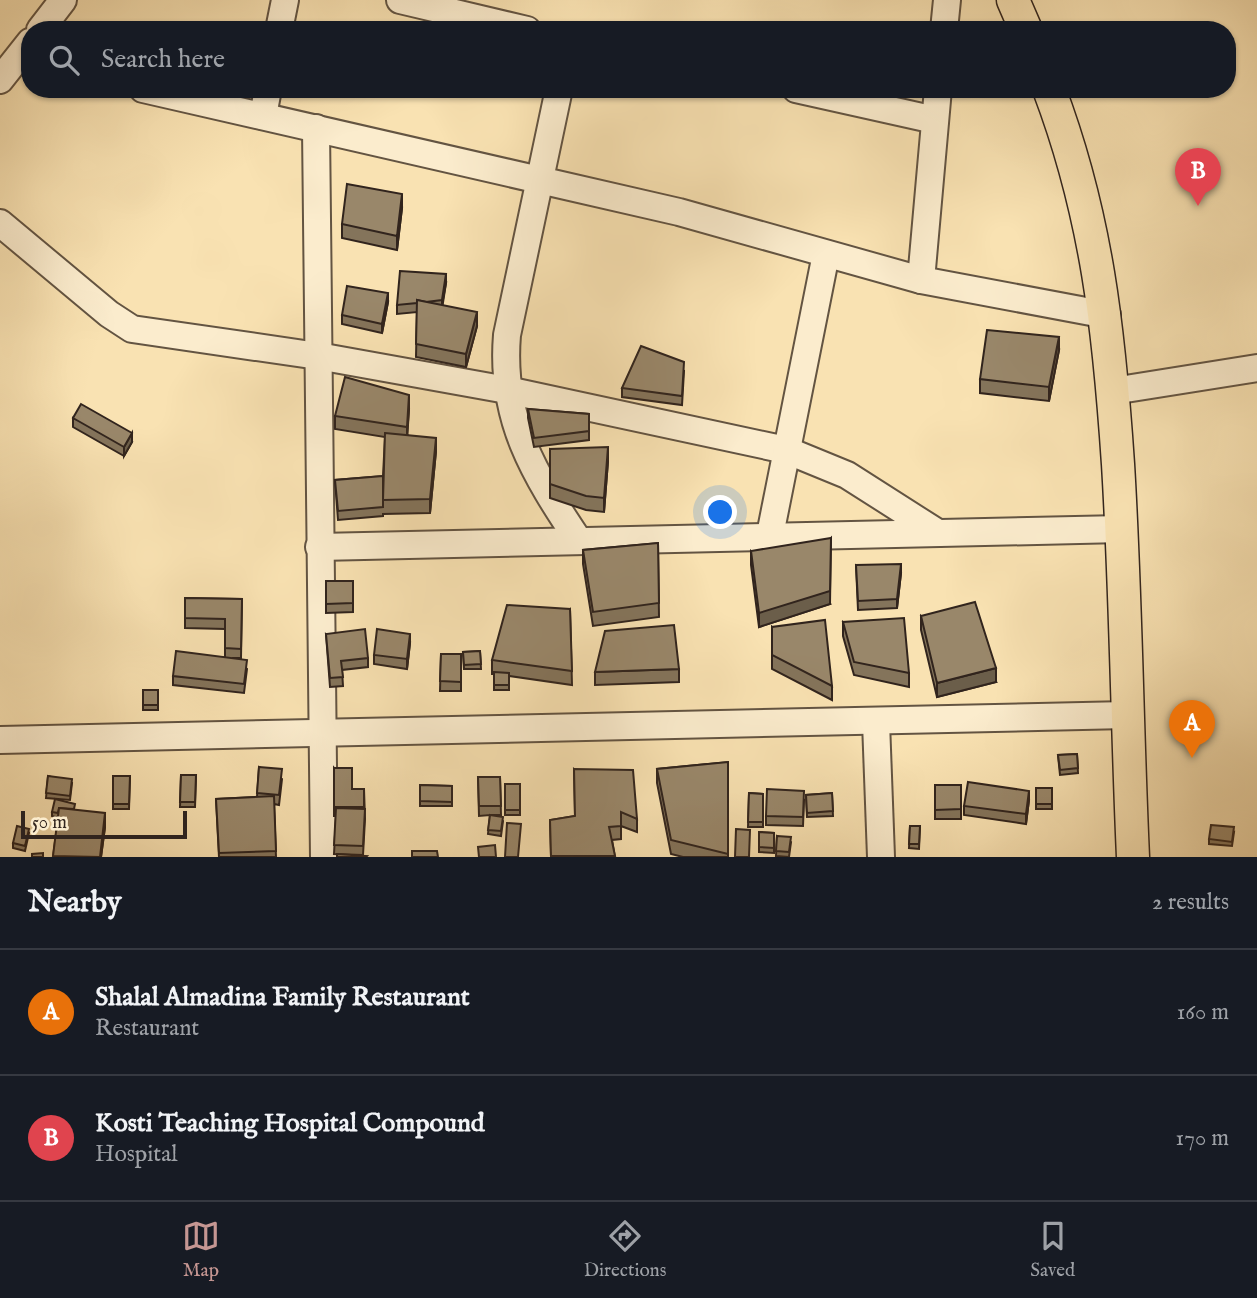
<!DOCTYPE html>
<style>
:root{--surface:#171b24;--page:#242831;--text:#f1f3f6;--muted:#9ea1a6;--line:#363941;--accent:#c59692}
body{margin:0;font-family:"IM FELL English",serif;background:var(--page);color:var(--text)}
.scale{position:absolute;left:21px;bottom:18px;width:166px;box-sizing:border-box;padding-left:7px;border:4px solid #31241d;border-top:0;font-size:19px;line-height:24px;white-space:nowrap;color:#31241d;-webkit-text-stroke:5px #fbeccd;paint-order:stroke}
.you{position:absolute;left:721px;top:513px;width:24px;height:24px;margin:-18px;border:5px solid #fff;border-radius:50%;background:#1a73e8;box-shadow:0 0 0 10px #1a73e833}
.badge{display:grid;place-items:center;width:46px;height:46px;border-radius:50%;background:var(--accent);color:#fff;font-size:23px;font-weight:700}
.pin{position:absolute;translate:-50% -58px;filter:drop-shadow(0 2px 4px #0008)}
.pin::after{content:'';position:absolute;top:37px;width:24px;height:21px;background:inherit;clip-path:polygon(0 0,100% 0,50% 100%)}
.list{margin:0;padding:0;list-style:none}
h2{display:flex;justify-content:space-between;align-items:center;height:91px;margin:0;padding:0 28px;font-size:30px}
h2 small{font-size:23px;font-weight:400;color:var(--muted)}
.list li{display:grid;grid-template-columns:46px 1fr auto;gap:21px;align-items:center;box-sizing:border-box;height:126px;padding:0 28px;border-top:2px solid var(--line)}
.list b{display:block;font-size:26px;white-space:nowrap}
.list p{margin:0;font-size:23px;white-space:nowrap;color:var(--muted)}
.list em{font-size:23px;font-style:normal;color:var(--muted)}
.icon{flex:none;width:38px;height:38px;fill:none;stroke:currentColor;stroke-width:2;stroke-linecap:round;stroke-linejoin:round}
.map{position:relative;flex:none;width:1257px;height:857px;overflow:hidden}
.search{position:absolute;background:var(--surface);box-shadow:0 2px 5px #0004;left:21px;right:21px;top:21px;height:77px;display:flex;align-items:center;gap:18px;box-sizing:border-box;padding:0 24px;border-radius:28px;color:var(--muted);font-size:26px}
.sheet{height:343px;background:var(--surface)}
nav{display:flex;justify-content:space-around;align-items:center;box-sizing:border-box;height:98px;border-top:2px solid var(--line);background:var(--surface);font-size:19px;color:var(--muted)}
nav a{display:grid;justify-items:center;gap:4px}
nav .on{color:var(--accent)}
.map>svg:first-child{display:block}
</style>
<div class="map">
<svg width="1257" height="857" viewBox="0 0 1257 857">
<rect width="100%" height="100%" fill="#f9e2b2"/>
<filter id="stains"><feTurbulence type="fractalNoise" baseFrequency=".00286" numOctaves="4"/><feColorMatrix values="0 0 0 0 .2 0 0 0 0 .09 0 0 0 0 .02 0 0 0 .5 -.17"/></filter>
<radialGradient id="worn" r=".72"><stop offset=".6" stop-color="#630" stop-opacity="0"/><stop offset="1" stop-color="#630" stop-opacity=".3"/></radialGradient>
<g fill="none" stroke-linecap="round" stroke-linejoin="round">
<defs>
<g id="minor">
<path d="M 400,0 L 527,30"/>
<path d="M 40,30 L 63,0"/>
<path d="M 279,30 L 285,0"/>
<path d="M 944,30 L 947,0"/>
<path d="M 0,80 L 30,42"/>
<path d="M 143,89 L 679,212 L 921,280 L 1107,315"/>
<path d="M 559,89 L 507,335 C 500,419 534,474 579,541"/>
<path d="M 796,89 L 935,120"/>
<path d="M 263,116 L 268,89"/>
<path d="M 316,128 L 324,857"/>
<path d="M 0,223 L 109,314 L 132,329 L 318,356 L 507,390 L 786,450 L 847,475 L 938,533"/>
<path d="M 921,280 L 938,89"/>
<path d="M 1113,391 L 1257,368"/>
<path d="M 770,535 L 826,254"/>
<path d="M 319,547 L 1122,529"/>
<path d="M 876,722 L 881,857"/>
<path d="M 0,740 L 1127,715"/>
</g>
<g id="major">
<path d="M 1013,0 L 1026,30"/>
<path d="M 1049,89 C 1097,216 1109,330 1118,464 C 1126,595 1127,726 1133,857"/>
</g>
</defs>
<use href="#minor" stroke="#635442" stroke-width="30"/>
<use href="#major" stroke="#31241d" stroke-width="35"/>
<use href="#minor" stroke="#fbeccd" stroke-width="26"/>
<use href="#major" stroke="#f9e2b2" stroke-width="32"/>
</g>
<g fill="#84745b" stroke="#31241d" stroke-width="2">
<path d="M 402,208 L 397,250 L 342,238 L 342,224 Z"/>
<path d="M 446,283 L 442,305 L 477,326 L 466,367 L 416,357 L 417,312 L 397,314 L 397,305 Z"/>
<path d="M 388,302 L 382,333 L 342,324 L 342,315 Z"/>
<path d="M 1059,350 L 1049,401 L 980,393 L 980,379 Z"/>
<path d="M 684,371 L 682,405 L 622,397 L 622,388 Z"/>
<path d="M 409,409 L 407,435 L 436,451 L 430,513 L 383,514 L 383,516 L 338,520 L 335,480 L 383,476 L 385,437 L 335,429 L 335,416 Z"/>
<path d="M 528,409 L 589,414 L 589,440 L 534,447 L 528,418 Z"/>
<path d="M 73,418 L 132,442 L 124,456 L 73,427 Z"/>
<path d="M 550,449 L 608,461 L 604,512 L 586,510 L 550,498 Z"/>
<path d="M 658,543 L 659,617 L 593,626 L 583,564 L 583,550 Z"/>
<path d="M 751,551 L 830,604 L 759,627 L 751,565 Z"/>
<path d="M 856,565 L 901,573 L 897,608 L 858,610 Z"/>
<path d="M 326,581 L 353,581 L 353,612 L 326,613 Z"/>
<path d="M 185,598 L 242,599 L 241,658 L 234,658 L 247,669 L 244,693 L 173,685 L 173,676 L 225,657 L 225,629 L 185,628 Z"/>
<path d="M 570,609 L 572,685 L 509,676 L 509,690 L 494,690 L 494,674 L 492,674 L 492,660 Z"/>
<path d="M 921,616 L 996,682 L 937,697 L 921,630 Z"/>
<path d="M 843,622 L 909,673 L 909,687 L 854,675 L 843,636 Z"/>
<path d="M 772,627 L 832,686 L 832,700 L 772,669 Z"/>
<path d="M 326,634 L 368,658 L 368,667 L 342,670 L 343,686 L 330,687 Z"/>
<path d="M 410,643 L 407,669 L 374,664 L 374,655 Z"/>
<path d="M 480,651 L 481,669 L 464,669 L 463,652 Z"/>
<path d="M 441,654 L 461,654 L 461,691 L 440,691 Z"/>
<path d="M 679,669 L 679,682 L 595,685 L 595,672 Z"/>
<rect x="143" y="690" width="15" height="20"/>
<path d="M 1077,754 L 1078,773 L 1060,775 L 1058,755 Z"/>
<path d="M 728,762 L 728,857 L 683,857 L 671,854 L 657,783 L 657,769 Z"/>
<path d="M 259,767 L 282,779 L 279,805 L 274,804 L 276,857 L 219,857 L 216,799 L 257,797 Z"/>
<path d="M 334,768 L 352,789 L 364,789 L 365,819 L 363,855 L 334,854 L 336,816 L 334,816 Z"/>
<path d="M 574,769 L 637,819 L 637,832 L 621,826 L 621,839 L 612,840 L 615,857 L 551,857 L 550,820 L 575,816 Z"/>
<path d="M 181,775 L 196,775 L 195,807 L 180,807 Z"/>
<path d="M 48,776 L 72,783 L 70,800 L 46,798 Z"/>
<path d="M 113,776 L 130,776 L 129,809 L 113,809 Z"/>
<path d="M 478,777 L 500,777 L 501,815 L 491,815 L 503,821 L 501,836 L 488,834 L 490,815 L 479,816 Z"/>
<rect x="505" y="784" width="15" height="31"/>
<path d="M 420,785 L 452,786 L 452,806 L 420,806 Z"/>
<rect x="935" y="785" width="26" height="34"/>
<rect x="1036" y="788" width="16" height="21"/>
<path d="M 749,793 L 763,794 L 763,827 L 748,827 Z"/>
<path d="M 832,793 L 833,816 L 807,817 L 806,795 Z"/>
<path d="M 804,800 L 803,826 L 766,825 L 766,816 Z"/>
<path d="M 1029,800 L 1026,824 L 964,815 L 964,806 Z"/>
<path d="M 75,810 L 105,827 L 101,857 L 53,857 L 58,818 L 52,816 L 52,812 Z"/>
<path d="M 910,826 L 920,826 L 919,849 L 909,848 Z"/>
<path d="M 759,832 L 774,833 L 774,853 L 759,852 Z"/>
<path d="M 1234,832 L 1232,846 L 1209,844 L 1209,839 Z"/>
<path d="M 29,833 L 25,851 L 13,848 L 13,843 Z"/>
<path d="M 777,836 L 791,842 L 789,857 L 776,856 Z"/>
</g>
<g fill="#6b5e4a" stroke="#31241d" stroke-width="2">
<path d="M 402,194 L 402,208 L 397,250 L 397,236 Z"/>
<path d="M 446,274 L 446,283 L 442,309 L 442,300 Z"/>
<path d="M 388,293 L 388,302 L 382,333 L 382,324 Z"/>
<path d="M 477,312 L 477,326 L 466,367 L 466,354 Z"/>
<path d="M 1059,337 L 1059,350 L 1049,401 L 1049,387 Z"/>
<path d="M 409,395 L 409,409 L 407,441 L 407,427 Z"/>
<path d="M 132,433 L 132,442 L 124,456 L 124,447 Z"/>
<path d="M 436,438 L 436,451 L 430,513 L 430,499 Z"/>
<path d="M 608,447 L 608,461 L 604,512 L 604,498 Z"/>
<path d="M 831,538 L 830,604 L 759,627 L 759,613 Z"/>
<path d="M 901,564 L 901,573 L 897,608 L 897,599 Z"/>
<path d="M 410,634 L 410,643 L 407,669 L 407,659 Z"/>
<path d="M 996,668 L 996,682 L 937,697 L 937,683 Z"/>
<path d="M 1029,791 L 1029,800 L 1026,824 L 1026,814 Z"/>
<path d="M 105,813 L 105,827 L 101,857 L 100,857 Z"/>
</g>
<g fill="#99876a" stroke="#31241d" stroke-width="2">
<path d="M 347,184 L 402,194 L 397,236 L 342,224 Z"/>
<path d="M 400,271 L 446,274 L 442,300 L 426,302 L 417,300 L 417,303 L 397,305 Z"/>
<path d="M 347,286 L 388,293 L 382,324 L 342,315 Z"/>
<path d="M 417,300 L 477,312 L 466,354 L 416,344 Z"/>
<path d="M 987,330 L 1059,337 L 1049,387 L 980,379 Z"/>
<path d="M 641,346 L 684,362 L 682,396 L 622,388 Z"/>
<path d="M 345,377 L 409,395 L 407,427 L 335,416 Z"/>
<path d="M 81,404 L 132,433 L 124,447 L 73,418 Z"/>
<path d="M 528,409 L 589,414 L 589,431 L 534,438 Z"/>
<path d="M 385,433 L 436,438 L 430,499 L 383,500 Z"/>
<path d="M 608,447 L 604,498 L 586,496 L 550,484 L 550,449 Z"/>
<path d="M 383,476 L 383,507 L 338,511 L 335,480 Z"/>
<path d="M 831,538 L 830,591 L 759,613 L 751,551 Z"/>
<path d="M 658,543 L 659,603 L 593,612 L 583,550 Z"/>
<path d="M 901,564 L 897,599 L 858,601 L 856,565 Z"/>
<path d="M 326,581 L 353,581 L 353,603 L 326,604 Z"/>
<path d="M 185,598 L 242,599 L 241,649 L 225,648 L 225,619 L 185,618 Z"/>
<path d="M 975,602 L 996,668 L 937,683 L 921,616 Z"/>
<path d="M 507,605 L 570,609 L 572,671 L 492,660 Z"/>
<path d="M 904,618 L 909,673 L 854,662 L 843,622 Z"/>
<path d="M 825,620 L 832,686 L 772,655 L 772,627 Z"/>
<path d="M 674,625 L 679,669 L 595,672 L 605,631 Z"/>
<path d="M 365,629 L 368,658 L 341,661 L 343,677 L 330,678 L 326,634 Z"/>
<path d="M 377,629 L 410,634 L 407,659 L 374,655 Z"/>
<path d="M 176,651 L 247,660 L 244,684 L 173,676 Z"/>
<path d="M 480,651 L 481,664 L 464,665 L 463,652 Z"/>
<path d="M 441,654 L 461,654 L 461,682 L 440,681 Z"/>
<path d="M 494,672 L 509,673 L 509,685 L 494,685 Z"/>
<rect x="143" y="690" width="15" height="15"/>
<path d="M 1077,754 L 1078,768 L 1060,770 L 1058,755 Z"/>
<path d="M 728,762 L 728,854 L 671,840 L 657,769 Z"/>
<path d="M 259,767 L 282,769 L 279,795 L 257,793 Z"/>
<path d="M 334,768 L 352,768 L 352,789 L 364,789 L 364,807 L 334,807 Z"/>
<path d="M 574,769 L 633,770 L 637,819 L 621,812 L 621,826 L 609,827 L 615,856 L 551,856 L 550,820 L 575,816 Z"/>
<path d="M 181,775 L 196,775 L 195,802 L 180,802 Z"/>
<path d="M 48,776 L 72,779 L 70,796 L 46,793 Z"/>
<path d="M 113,776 L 130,776 L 129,804 L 113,804 Z"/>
<path d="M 478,777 L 500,777 L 501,806 L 479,806 Z"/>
<path d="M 968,782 L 1029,791 L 1026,814 L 964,806 Z"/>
<rect x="505" y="784" width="15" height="26"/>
<path d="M 420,785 L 452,786 L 452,802 L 420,801 Z"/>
<path d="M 935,785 L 961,785 L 961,809 L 935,810 Z"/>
<rect x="1036" y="788" width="16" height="16"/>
<path d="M 767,789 L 804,791 L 803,817 L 766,816 Z"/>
<path d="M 749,793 L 763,794 L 763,822 L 748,822 Z"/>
<path d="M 832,793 L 833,811 L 807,813 L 806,795 Z"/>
<path d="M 274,796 L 276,851 L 219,853 L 216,799 Z"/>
<path d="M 55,799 L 75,804 L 74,809 L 59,808 L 58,813 L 52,812 Z"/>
<path d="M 59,808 L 105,813 L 100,857 L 53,856 Z"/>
<path d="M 336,808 L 365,809 L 363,846 L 334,845 Z"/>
<path d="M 490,815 L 503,817 L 501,831 L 488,830 Z"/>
<path d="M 507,823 L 521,824 L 518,857 L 505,857 Z"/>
<path d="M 1211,825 L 1234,827 L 1232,842 L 1209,839 Z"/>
<path d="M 17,826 L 29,829 L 25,846 L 13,843 Z"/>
<path d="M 910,826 L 920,826 L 919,844 L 909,844 Z"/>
<path d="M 736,829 L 750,830 L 749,857 L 735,857 Z"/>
<path d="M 759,832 L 774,833 L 774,848 L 759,847 Z"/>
<path d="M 777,836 L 791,837 L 789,852 L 776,851 Z"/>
<path d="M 495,845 L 496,857 L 479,857 L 478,847 Z"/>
<path d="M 412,851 L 437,851 L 438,857 L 412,857 Z"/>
<path d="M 43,853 L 43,857 L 32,857 L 32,854 Z"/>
<path d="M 337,854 L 367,856 L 366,857 L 337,857 Z"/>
</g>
<rect width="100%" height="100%" filter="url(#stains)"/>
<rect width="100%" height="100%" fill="url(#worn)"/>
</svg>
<div class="scale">50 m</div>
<div class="you"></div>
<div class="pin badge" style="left:1192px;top:758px;background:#e8710a">A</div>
<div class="pin badge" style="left:1198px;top:206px;background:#e0444e">B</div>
<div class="search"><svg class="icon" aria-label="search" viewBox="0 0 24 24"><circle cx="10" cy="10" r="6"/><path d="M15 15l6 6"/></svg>Search here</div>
</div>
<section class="sheet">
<h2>Nearby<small>2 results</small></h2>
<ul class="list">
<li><span class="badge" style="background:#e8710a">A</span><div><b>Shalal Almadina Family Restaurant</b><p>Restaurant</p></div><em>160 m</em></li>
<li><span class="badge" style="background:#e0444e">B</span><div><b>Kosti Teaching Hospital Compound</b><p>Hospital</p></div><em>170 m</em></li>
</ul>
</section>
<nav>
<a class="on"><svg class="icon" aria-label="map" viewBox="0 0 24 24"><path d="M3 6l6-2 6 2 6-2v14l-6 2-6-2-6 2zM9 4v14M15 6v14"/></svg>Map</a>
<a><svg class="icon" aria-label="directions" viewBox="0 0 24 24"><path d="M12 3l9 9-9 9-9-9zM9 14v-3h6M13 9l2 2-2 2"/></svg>Directions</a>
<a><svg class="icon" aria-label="saved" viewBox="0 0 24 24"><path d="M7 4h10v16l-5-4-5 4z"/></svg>Saved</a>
</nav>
